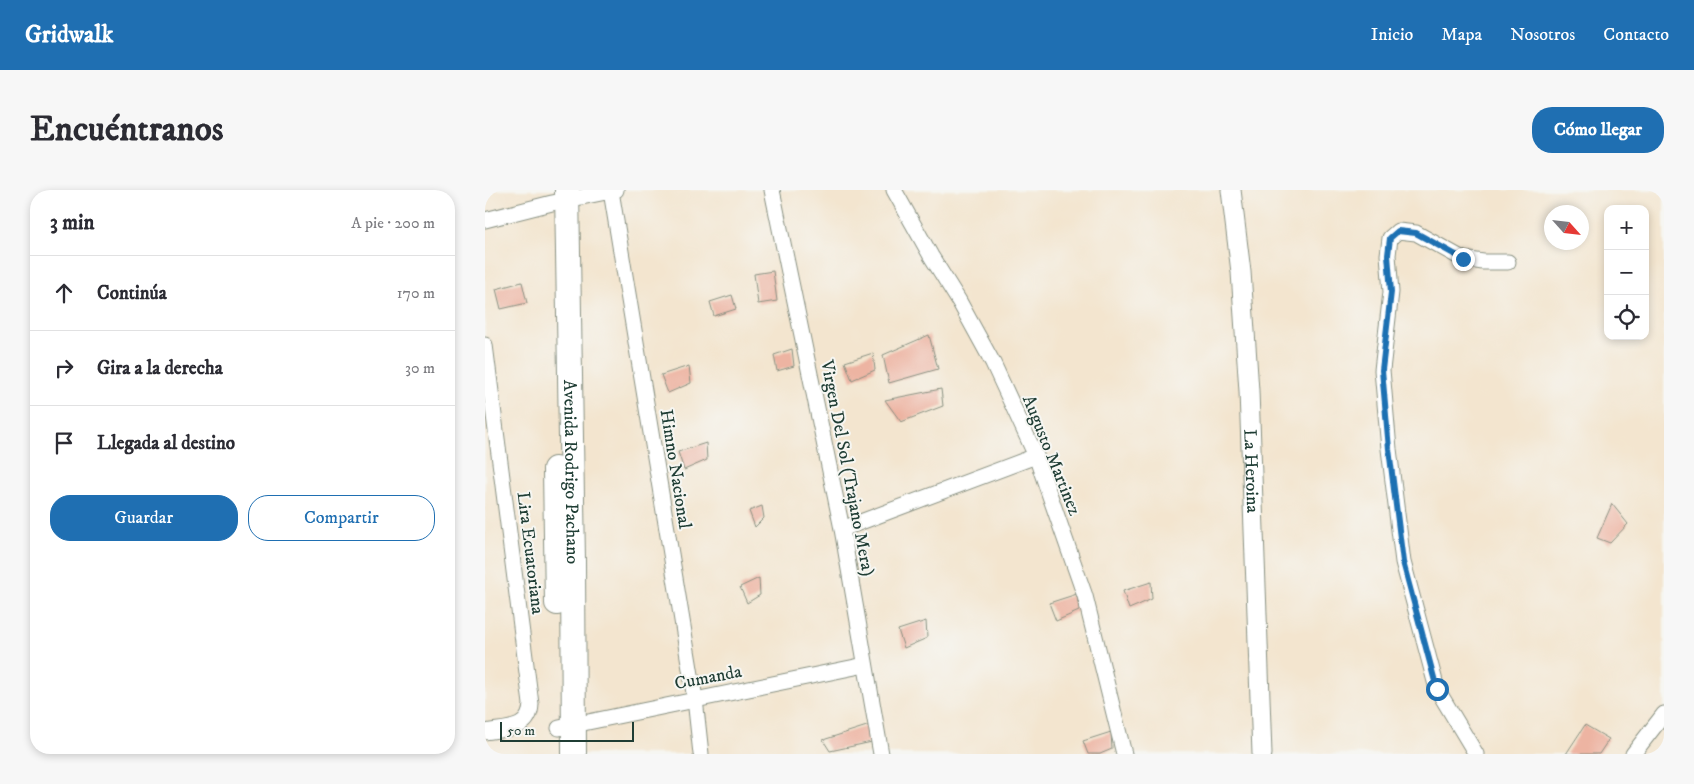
<!DOCTYPE html>
<html lang="es">
<meta charset="utf-8">
<style>
:root{--surface:#fff;--page:#f7f7f7;--text:#2b2b33;--muted:#7c7c81;--line:#e1e1e2;--accent:#1f6fb2}
body{margin:0;font-family:"IM FELL DW Pica",serif;background:var(--page);color:var(--text)}
.controls{position:absolute;right:15px;top:15px;display:grid;overflow:hidden;border-radius:10px;box-shadow:0 2px 8px #0003}
.controls button{width:45px;height:45px;display:grid;place-items:center;padding:0;border:0;border-bottom:1px solid var(--line);background:var(--surface);color:var(--text);font:25px sans-serif}
.compass{position:absolute;left:1059px;top:15px;width:45px;height:45px;border-radius:50%;background:var(--surface);box-shadow:0 2px 8px #0003;rotate:117deg}
.scale{position:absolute;left:15px;bottom:12px;width:134px;box-sizing:border-box;padding-left:5px;border:2px solid #1f3d34;border-top:0;font-size:14px;line-height:18px;white-space:nowrap;color:#1f3d34;-webkit-text-stroke:4px #f6f6f2;paint-order:stroke}
.stop{position:absolute;width:15px;height:15px;margin:-11px;border:4px solid #1f6fb2;border-radius:50%;background:#fff}
.stop.end{background:#1f6fb2;border-color:#fff;box-shadow:0 1px 5px #0008}
.list{margin:0;padding:0;list-style:none}
h2{display:flex;justify-content:space-between;align-items:center;height:65px;margin:0;padding:0 20px;font-size:21px}
h2 small{font-size:16px;font-weight:400;color:var(--muted)}
.list li{display:grid;grid-template-columns:32px 1fr auto;gap:15px;align-items:center;box-sizing:border-box;height:75px;padding:0 20px;border-top:1px solid var(--line)}
.list b{display:block;font-size:19px;white-space:nowrap}
.list em{font-size:16px;font-style:normal;color:var(--muted)}
.actions{display:flex;gap:10px;padding:15px 20px}
.actions a{flex:1;padding:11px 0;border:1px solid var(--accent);border-radius:20px;text-align:center;font-size:18px;color:var(--accent)}
.actions .main{background:var(--accent);color:#fff}
.icon{flex:none;width:28px;height:28px;fill:none;stroke:currentColor;stroke-width:2;stroke-linecap:round;stroke-linejoin:round}
.map{position:relative;flex:none;width:1179px;height:564px;overflow:hidden;border-radius:20px}
header{display:flex;align-items:center;gap:30px;box-sizing:border-box;height:70px;padding:0 25px;background:var(--accent);color:#fff}
header strong{font-size:24px}
nav{display:flex;gap:28px;margin-inline-start:auto;font-size:18px}
.intro{display:flex;align-items:center;justify-content:space-between;box-sizing:border-box;height:120px;padding:0 30px}
h1{margin:0;font-size:35px}
.button{padding:12px 22px;border-radius:20px;background:var(--accent);color:#fff;font-size:18px;font-weight:700}
main{display:flex;gap:30px;padding:0 30px}
aside{flex:1;background:var(--surface);border-radius:20px;box-shadow:0 2px 8px #0003}
.map>svg:first-child{display:block}
</style>
<header>
<strong>Gridwalk</strong>
<nav><a>Inicio</a><a>Mapa</a><a>Nosotros</a><a>Contacto</a></nav>
</header>
<div class="intro"><h1>Encuéntranos</h1><a class="button">Cómo llegar</a></div>
<main>
<aside>
<h2>3 min<small>A pie · 200 m</small></h2>
<ul class="list">
<li><svg class="icon" aria-label="ahead" viewBox="0 0 24 24"><path d="M12 20V5M6 11l6-6 6 6"/></svg><div><b>Continúa</b></div><em>170 m</em></li>
<li><svg class="icon" aria-label="right" viewBox="0 0 24 24"><path d="M7 20v-9h11M14 6l5 5-5 5"/></svg><div><b>Gira a la derecha</b></div><em>30 m</em></li>
<li><svg class="icon" aria-label="arrive" viewBox="0 0 24 24"><path d="M6 21V4h12l-3 4 3 4H6"/></svg><div><b>Llegada al destino</b></div></li>
</ul>
<div class="actions"><a class="main">Guardar</a><a>Compartir</a></div>
</aside>
<div class="map">
<svg width="1179" height="564" viewBox="0 0 1179 564">
<rect width="100%" height="100%" fill="#f6f6f2"/>
<filter id="ink" filterUnits="userSpaceOnUse"><feTurbulence type="fractalNoise" baseFrequency=".02" numOctaves="2"/><feDisplacementMap in="SourceGraphic" scale="10" xChannelSelector="R" yChannelSelector="G"/><feConvolveMatrix kernelMatrix="1 2 1 2 8 2 1 2 1" color-interpolation-filters="sRGB"/></filter>
<filter id="wash" filterUnits="userSpaceOnUse"><feTurbulence type="fractalNoise" baseFrequency=".0096" numOctaves="4" result="noise"/><feDisplacementMap in="SourceGraphic" scale="20" xChannelSelector="R" yChannelSelector="G"/><feGaussianBlur stdDeviation="1.12" result="paint"/><feColorMatrix in="noise" values="0 0 0 0 0 0 0 0 0 0 0 0 0 0 0 0 0 1.4 0 .05"/><feComposite in="paint" operator="in"/></filter>
<g filter="url(#wash)">
<rect width="100%" height="100%" fill="#f3e5cf"/>
<g id="blocks">
<g fill="#edb4a2">
<path d="M 288,81 L 292,111 L 273,114 L 269,84 Z"/>
<path d="M 37,92 L 42,113 L 16,119 L 11,99 Z"/>
<path d="M 247,105 L 251,119 L 229,126 L 225,112 Z"/>
<path d="M 444,145 L 453,179 L 404,193 L 398,165 Z"/>
<path d="M 307,159 L 309,176 L 292,181 L 289,165 Z"/>
<path d="M 388,163 L 390,180 L 367,190 L 360,172 Z"/>
<path d="M 204,176 L 206,193 L 183,203 L 176,185 Z"/>
<path d="M 456,199 L 458,216 L 416,232 L 400,210 Z"/>
<path d="M 221,253 L 222,270 L 199,280 L 193,262 Z"/>
<path d="M 1127,314 L 1143,334 L 1125,353 L 1112,348 Z"/>
<path d="M 277,316 L 279,328 L 270,337 L 264,321 Z"/>
<path d="M 274,388 L 275,405 L 262,413 L 255,397 Z"/>
<path d="M 666,392 L 667,409 L 644,419 L 638,401 Z"/>
<path d="M 592,404 L 594,421 L 571,431 L 564,413 Z"/>
<path d="M 441,431 L 442,448 L 419,458 L 413,440 Z"/>
<path d="M 385,535 L 387,552 L 345,561 L 338,550 Z"/>
<path d="M 1100,535 L 1124,549 L 1114,564 L 1081,564 Z"/>
<path d="M 626,542 L 627,559 L 615,564 L 603,564 L 598,551 Z"/>
</g>
</g>
</g>
<g filter="url(#ink)">
<use href="#blocks" fill-opacity="0" stroke="#899182" stroke-width="1"/>
<g fill="none" stroke-linecap="round" stroke-linejoin="round">
<defs>
<g id="minor">
<path d="M 287,0 L 357,339 L 396,564"/>
<path d="M 409,0 L 446,66 L 474,111 L 508,173 L 551,266 L 600,406 L 639,564"/>
<path d="M 126,1 L 210,509 L 216,564"/>
<path d="M 0,30 L 67,13 L 131,0"/>
<path d="M 0,155 L 46,514 C 45,541 21,538 0,542"/>
<path d="M 357,339 L 551,266"/>
<path d="M 74,538 L 380,475"/>
<path d="M 991,564 L 952,499 L 918,372 L 904,259 L 897,180 L 906,102 L 903,65 L 905,48 L 913,41 L 931,43 L 978,69 L 998,72 L 1023,72"/>
<path d="M 1148,564 L 1179,524"/>
</g>
<g id="tertiary">
<path id="s1" d="M 746,0 L 756,82 L 764,201 L 777,564"/>
</g>
<g id="primary">
<path id="s2" d="M 82,0 L 88,371 L 89,564"/>
<path d="M 70,279 L 72,413"/>
</g>
</defs>
<use href="#minor" stroke="#899182" stroke-width="17"/>
<use href="#tertiary" stroke="#899182" stroke-width="21"/>
<use href="#primary" stroke="#899182" stroke-width="26"/>
<use href="#minor" stroke="#fff" stroke-width="15"/>
<use href="#tertiary" stroke="#fff" stroke-width="19"/>
<use href="#primary" stroke="#fff" stroke-width="24"/>
</g>
</g>
<g fill="none" stroke-linecap="round" stroke-linejoin="round" filter="url(#ink)">
<path stroke="#1f6fb2" stroke-width="6" d="M 952,499 L 918,372 L 904,259 L 897,180 L 906,102 L 903,65 L 905,48 L 913,41 L 931,43 L 978,69"/>
</g>
<g text-anchor="middle" stroke-width="4" stroke-linejoin="round" paint-order="stroke">
<g font-size="18" fill="#1f3d34" stroke="#f6f6f2">
<text transform="translate(567 265) rotate(68)" y="6">Augusto Martinez</text>
<text transform="translate(363 278) rotate(79)" y="6">Virgen Del Sol (Trajano Mera)</text>
<text transform="translate(191 279) rotate(81)" y="6">Himno Nacional</text>
<text dy="6" stroke="none"><textPath href="#s2" startOffset="282">Avenida Rodrigo Pachano</textPath></text>
<text dy="6" stroke="none"><textPath href="#s1" startOffset="282">La Heroina</textPath></text>
<text transform="translate(46 363) rotate(83)" y="6">Lira Ecuatoriana</text>
<text transform="translate(223 487) rotate(-11)" y="6">Cumanda</text>
</g>
</g>
</svg>
<div class="controls">
<button>+</button>
<button>−</button>
<button><svg class="icon" aria-label="locate" viewBox="0 0 24 24"><circle cx="12" cy="12" r="6"/><path d="M12 2v4M12 18v4M2 12h4M18 12h4"/></svg></button>
</div>
<svg class="compass" viewBox="-18 -18 36 36"><path d="M0-13l5 13h-10z" fill="#e53935"/><path d="M0 13l5-13h-10z" fill="#7c7c81"/></svg>
<div class="scale">50 m</div>
<div class="stop" style="left:952px;top:499px"></div>
<div class="stop end" style="left:978px;top:69px"></div>
</div>
</main>
